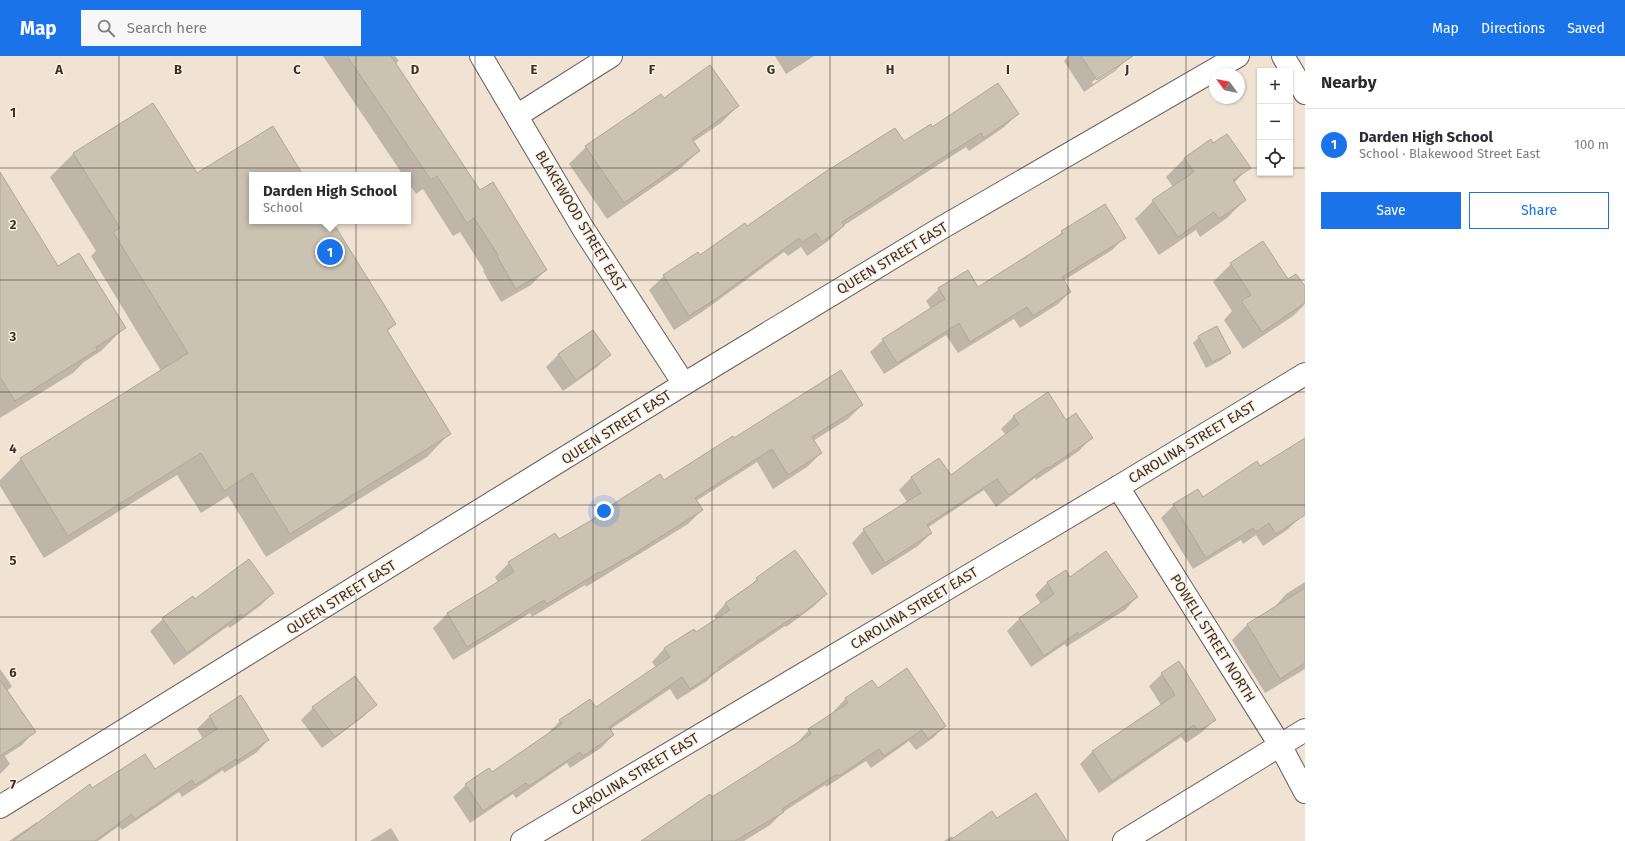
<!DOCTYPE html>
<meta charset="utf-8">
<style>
:root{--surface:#fff;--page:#f7f7f7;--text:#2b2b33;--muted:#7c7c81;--line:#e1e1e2;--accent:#1a73e8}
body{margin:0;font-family:"Fira Sans",sans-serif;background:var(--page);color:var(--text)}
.controls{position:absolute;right:12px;top:12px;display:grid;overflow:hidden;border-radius:0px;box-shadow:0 1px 3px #0004}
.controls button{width:36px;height:36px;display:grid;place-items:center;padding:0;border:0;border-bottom:1px solid var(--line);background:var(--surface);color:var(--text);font:20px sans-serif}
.compass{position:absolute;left:1209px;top:12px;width:36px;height:36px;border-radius:50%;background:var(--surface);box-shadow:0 1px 3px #0004;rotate:303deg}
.you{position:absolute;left:604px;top:455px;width:14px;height:14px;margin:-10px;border:3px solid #fff;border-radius:50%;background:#1a73e8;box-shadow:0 0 0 6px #1a73e833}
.badge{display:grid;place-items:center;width:26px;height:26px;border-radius:50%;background:var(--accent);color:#fff;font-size:13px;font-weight:700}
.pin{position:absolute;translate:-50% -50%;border:2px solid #fff;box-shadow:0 1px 4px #0006}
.popup{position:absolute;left:249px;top:116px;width:162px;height:52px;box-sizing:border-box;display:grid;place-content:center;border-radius:0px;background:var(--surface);filter:drop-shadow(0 1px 3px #0005);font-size:13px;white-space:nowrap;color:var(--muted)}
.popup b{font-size:15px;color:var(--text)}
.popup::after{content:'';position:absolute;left:50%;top:100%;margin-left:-8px;border:8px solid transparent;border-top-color:var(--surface)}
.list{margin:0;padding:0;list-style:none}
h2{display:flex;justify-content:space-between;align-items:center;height:52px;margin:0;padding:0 16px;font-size:17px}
h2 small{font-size:13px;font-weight:400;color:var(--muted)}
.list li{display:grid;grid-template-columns:26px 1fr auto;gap:12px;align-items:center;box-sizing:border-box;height:72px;padding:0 16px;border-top:1px solid var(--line)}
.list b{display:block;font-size:15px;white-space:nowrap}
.list p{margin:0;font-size:13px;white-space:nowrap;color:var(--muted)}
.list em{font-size:13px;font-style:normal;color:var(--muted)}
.actions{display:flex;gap:8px;padding:12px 16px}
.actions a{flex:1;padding:9px 0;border:1px solid var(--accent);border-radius:0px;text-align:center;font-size:14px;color:var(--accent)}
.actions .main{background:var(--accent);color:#fff}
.icon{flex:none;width:22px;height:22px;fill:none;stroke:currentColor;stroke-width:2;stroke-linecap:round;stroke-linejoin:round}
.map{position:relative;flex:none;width:1305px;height:785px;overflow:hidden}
header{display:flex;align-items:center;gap:24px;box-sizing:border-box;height:56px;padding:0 20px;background:var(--accent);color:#fff}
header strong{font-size:19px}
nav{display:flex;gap:22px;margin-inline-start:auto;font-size:14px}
.search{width:280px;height:36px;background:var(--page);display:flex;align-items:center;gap:10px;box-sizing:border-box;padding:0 14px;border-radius:0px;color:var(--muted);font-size:15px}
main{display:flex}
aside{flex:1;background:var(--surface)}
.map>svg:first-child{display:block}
</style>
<header>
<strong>Map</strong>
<div class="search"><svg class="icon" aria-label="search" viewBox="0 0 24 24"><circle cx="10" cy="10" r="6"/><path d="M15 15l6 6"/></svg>Search here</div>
<nav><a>Map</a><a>Directions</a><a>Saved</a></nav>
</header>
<main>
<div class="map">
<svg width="1305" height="785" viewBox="0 0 1305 785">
<rect width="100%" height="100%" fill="#f0e3d4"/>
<g fill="#0003" fill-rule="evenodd">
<path d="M 323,0 L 395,0 L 399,5 L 395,8 L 480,135 L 546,214 L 531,229 L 501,246 L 483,215 L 484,214 L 460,176 L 453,180 L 423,133 L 416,138 L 408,126 L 408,119 L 403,119 Z"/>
<path d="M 775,0 L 814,0 L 786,18 Z"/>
<path d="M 1068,0 L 1126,0 L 1128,2 L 1115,15 L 1084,36 L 1064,5 ZM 1115,10 L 1115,13 L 1093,28 L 1092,26 Z"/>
<path d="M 663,43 L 738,50 L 721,67 L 693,86 L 699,95 L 681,112 L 607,163 L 569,108 L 586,91 Z"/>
<path d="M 153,48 L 196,119 L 302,119 L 252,119 L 252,165 L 331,165 L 394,268 L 387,276 L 450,377 L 427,401 L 266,501 L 228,440 L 201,457 L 177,419 L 44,502 L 0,430 L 0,424 L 21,403 L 161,315 L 91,200 L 96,195 L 50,121 L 73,98 Z"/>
<path d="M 1018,58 L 1003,72 L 969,95 L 966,91 L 843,170 L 828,185 L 807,200 L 801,191 L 788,200 L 784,196 L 702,256 L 674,274 L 649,234 L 664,220 L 700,200 L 747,171 L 932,72 Z"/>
<path d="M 1213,88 L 1249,111 L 1234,127 L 1245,144 L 1227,162 L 1200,181 L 1196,174 L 1159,199 L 1135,163 L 1153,145 L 1173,131 L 1166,121 L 1184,103 Z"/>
<path d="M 0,118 L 58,212 L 124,272 L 101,295 L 84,306 L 73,317 L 0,362 Z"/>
<path d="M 1105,149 L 1125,181 L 1112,194 L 1063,225 L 1070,236 L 1058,248 L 1020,272 L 1014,263 L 958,297 L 946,279 L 884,318 L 870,296 L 883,284 L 931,253 L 926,245 L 939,233 L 978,232 L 1054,184 L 1062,176 Z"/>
<path d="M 1231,208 L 1288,224 L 1305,232 L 1305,248 L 1293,260 L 1243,293 L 1224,264 L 1232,255 L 1213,226 Z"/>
<path d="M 593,275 L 609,299 L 597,311 L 563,335 L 546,311 L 558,299 Z"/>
<path d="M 1199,281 L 1230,297 L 1223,303 L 1206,312 L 1193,287 Z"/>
<path d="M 862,349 L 848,363 L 813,385 L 821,397 L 807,411 L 773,433 L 757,406 L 696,445 L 702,454 L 688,468 L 586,531 L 585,529 L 532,561 L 530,557 L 453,604 L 433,572 L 447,558 L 498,527 L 495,521 L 509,507 L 558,485 L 591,465 L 596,460 L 663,425 L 734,383 Z"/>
<path d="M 1014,360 L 1066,366 L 1091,382 L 1079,395 L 1036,424 L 1035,422 L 996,451 L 984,434 L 927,472 L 931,477 L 918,490 L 872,519 L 852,487 L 864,474 L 908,447 L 899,434 L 912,421 L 951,420 L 1006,379 L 1001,373 Z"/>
<path d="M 1305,384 L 1305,457 L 1287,474 L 1263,490 L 1256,479 L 1243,488 L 1241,484 L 1193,513 L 1161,462 L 1174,449 L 1203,442 L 1260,412 Z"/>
<path d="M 1065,516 L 1069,523 L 1137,541 L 1125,554 L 1066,591 L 1065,588 L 1031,611 L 1007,575 L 1019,563 L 1041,548 L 1035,539 L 1047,527 Z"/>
<path d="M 757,523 L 826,538 L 813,551 L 786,571 L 785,570 L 714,618 L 707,625 L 677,644 L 670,633 L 609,674 L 613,679 L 601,692 L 570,712 L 567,707 L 516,742 L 513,738 L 470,767 L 453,741 L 466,729 L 492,718 L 548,679 L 547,678 L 560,665 L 590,645 L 595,652 L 656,612 L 652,606 L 664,593 L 694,574 L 696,577 L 716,564 L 714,560 L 726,547 L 745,534 Z"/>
<path d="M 1305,526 L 1305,613 L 1265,637 L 1232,584 L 1247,569 L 1272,554 L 1286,538 Z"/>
<path d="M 273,537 L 261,549 L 230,572 L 228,570 L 174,609 L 150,575 L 163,563 L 193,541 L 195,544 Z"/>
<path d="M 0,613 L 12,630 L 7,635 L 34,676 L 22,689 L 5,700 L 10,708 L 0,718 Z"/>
<path d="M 1162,618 L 1215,664 L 1202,676 L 1186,687 L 1181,681 L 1099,737 L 1080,708 L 1092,696 L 1161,649 L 1149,630 Z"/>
<path d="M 872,625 L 877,633 L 945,670 L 933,682 L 916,694 L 909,685 L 871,712 L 866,705 L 826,731 L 825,729 L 783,756 L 770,769 L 744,785 L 645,785 L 797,688 L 797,687 L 809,674 L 834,658 L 833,656 L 845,643 Z"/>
<path d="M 375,649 L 363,661 L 322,692 L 301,664 L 313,652 Z"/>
<path d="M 209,661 L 268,684 L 256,697 L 224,717 L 223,714 L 182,741 L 179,736 L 122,774 L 119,770 L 98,785 L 9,785 L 37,766 L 38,768 L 92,734 L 155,714 L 203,683 L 197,673 Z"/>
<path d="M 996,763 L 1062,785 L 944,785 L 952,780 L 954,783 Z"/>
<path d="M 391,772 L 399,785 L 370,785 Z"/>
</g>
<g fill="#ccc2b2" stroke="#b1a798">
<path d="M 347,0 L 391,0 L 480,134 L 493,126 L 547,214 L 516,233 L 497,200 L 498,199 L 474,162 L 467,167 L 437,120 L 431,124 Z"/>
<path d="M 1081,0 L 1133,0 L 1097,24 Z"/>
<path d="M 710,9 L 739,50 L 692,83 L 700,95 L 624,147 L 585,90 L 661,38 L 664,42 Z"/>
<path d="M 998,27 L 1019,58 L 984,82 L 981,77 L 842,166 L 844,170 L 822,186 L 816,177 L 802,186 L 799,182 L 717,242 L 689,260 L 663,219 L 698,196 L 700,199 L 745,167 L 747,170 L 825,116 L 895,72 L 904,85 L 931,68 L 932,71 Z"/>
<path d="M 153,47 L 197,117 L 273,70 L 303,119 L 252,119 L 252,165 L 332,165 L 396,268 L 387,274 L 451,378 L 290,478 L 252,417 L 224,435 L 201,397 L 68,480 L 20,402 L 188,297 L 113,176 L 120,172 L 73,97 Z"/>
<path d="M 1227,78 L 1251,112 L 1233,124 L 1246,144 L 1219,163 L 1214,156 L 1178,181 L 1152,144 L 1194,116 L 1184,102 L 1211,83 L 1213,87 Z"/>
<path d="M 0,116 L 58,210 L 79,197 L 126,272 L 96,291 L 97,294 L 15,345 L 0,321 Z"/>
<path d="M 1105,148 L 1126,182 L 1062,221 L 1071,236 L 1033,260 L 1027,251 L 970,286 L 959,267 L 897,307 L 882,283 L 945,243 L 938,232 L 968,214 L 978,231 L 1063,177 L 1061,175 Z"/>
<path d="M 1263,185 L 1288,223 L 1296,218 L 1305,230 L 1305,247 L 1262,276 L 1241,245 L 1251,239 L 1230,207 Z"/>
<path d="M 1217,270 L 1231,297 L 1212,306 L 1198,280 Z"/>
<path d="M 593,274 L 611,299 L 576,324 L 558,298 Z"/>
<path d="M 841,314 L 863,349 L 812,381 L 822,397 L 788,419 L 772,393 L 695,442 L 703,454 L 632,499 L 600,517 L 599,516 L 547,548 L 544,544 L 467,591 L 447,557 L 514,516 L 508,506 L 555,477 L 559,483 L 597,461 L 596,459 L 660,418 L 664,424 L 733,380 L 734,382 Z"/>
<path d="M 1048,336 L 1066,364 L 1076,357 L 1093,382 L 1049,412 L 1047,411 L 1009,439 L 997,423 L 927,469 L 932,477 L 885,507 L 863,473 L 921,437 L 911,421 L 939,402 L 951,419 L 1019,368 L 1013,360 Z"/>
<path d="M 1305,382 L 1305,459 L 1276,478 L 1269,467 L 1256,476 L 1253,472 L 1206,502 L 1173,448 L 1198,433 L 1203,441 L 1257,405 L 1260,410 Z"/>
<path d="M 795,494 L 827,538 L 799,560 L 798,558 L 719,611 L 720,613 L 690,633 L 682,621 L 609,671 L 614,679 L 583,700 L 580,696 L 529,730 L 526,727 L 483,755 L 465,728 L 489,712 L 492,716 L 562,668 L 559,664 L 590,643 L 596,651 L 670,601 L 664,592 L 694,573 L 696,576 L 730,554 L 725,547 L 758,524 L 756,522 Z"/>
<path d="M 1106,495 L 1138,541 L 1079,579 L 1078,576 L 1044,600 L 1019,562 L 1054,538 L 1047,526 L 1066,514 L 1070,521 Z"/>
<path d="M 249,503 L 274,537 L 243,560 L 241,558 L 187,597 L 162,562 L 193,540 L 195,543 Z"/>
<path d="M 1305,532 L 1305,607 L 1280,623 L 1247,568 Z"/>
<path d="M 1179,605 L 1216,664 L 1198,675 L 1194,669 L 1112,725 L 1092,695 L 1175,639 L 1161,617 Z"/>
<path d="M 907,612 L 946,670 L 928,683 L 922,674 L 884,700 L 879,693 L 839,720 L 837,718 L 782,753 L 784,756 L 735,785 L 641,785 L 710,738 L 712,741 L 811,678 L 808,673 L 848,647 L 845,642 L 872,624 L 878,632 Z"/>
<path d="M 355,620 L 377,649 L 335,681 L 312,651 Z"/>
<path d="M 0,624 L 36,676 L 0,700 Z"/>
<path d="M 241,639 L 269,684 L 237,705 L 236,703 L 195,729 L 192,724 L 135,763 L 132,758 L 95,785 L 13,785 L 90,728 L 92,732 L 145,698 L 155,713 L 217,673 L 209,660 Z"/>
<path d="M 1036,737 L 1067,785 L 949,785 L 992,755 L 997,762 Z"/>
</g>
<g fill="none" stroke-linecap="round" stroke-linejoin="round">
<defs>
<g id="minor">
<path d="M 481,0 L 584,174 L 684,328"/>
<path d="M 518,59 L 611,0"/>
<path d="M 1118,431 L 1280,689 L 1305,736"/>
<path d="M 0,751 L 684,328 L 943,171 L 1238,0"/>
<path d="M 522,785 L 1118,431 L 1305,318"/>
<path d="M 1124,785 L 1305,674"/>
</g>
<path id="trunk" d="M 1283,0 L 1305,37"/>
</defs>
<use href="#minor" stroke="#6a5e52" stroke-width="24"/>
<use href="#trunk" stroke="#6a5e52" stroke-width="24"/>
<use href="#minor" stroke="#fff" stroke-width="22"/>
<use href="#trunk" stroke="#fff" stroke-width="22"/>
</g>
<path fill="none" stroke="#36312b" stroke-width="1" stroke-opacity="0.55" d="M 119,0 L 119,785M 237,0 L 237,785M 356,0 L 356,785M 475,0 L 475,785M 593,0 L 593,785M 712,0 L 712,785M 830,0 L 830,785M 949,0 L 949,785M 1068,0 L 1068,785M 1186,0 L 1186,785M 0,112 L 1260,112M 1290,112 L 1305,112M 0,224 L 1305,224M 0,336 L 1305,336M 0,449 L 1305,449M 0,561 L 1305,561M 0,673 L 1305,673"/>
<g text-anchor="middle" stroke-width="3" stroke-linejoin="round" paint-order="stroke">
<g font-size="14" fill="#36312b" stroke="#fdf0e1">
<text transform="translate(581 165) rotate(59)" y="5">BLAKEWOOD STREET EAST</text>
<text transform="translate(892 202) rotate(-31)" y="5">QUEEN STREET EAST</text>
<text transform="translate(616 371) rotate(-32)" y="5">QUEEN STREET EAST</text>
<text transform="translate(1192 386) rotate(-31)" y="5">CAROLINA STREET EAST</text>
<text transform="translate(341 541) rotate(-32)" y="5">QUEEN STREET EAST</text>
<text transform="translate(914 552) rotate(-31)" y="5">CAROLINA STREET EAST</text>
<text transform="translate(1213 582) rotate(58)" y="5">POWELL STREET NORTH</text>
<text transform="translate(635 718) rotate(-31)" y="5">CAROLINA STREET EAST</text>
</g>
</g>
<g font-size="13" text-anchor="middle" font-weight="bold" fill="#36312b" stroke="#fdf0e1" stroke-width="3" stroke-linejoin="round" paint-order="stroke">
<text x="59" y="18">A</text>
<text x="178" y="18">B</text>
<text x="297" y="18">C</text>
<text x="415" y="18">D</text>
<text x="534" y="18">E</text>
<text x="652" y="18">F</text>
<text x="771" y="18">G</text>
<text x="890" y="18">H</text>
<text x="1008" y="18">I</text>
<text x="1127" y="18">J</text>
<text x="13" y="61">1</text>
<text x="13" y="173">2</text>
<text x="13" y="285">3</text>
<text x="13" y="397">4</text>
<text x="13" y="509">5</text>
<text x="13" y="621">6</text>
<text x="13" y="733">7</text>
</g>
</svg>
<div class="controls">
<button>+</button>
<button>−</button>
<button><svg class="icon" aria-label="locate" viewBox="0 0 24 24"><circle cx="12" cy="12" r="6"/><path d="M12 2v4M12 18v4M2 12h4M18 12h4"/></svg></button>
</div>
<svg class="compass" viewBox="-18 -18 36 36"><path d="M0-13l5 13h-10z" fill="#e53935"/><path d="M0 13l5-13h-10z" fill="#7c7c81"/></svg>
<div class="you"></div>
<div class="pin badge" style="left:330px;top:196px">1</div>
<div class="popup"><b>Darden High School</b>School</div>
</div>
<aside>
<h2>Nearby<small></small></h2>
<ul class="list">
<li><span class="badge">1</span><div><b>Darden High School</b><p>School · Blakewood Street East</p></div><em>100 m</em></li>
</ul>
<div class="actions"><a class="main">Save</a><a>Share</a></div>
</aside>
</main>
